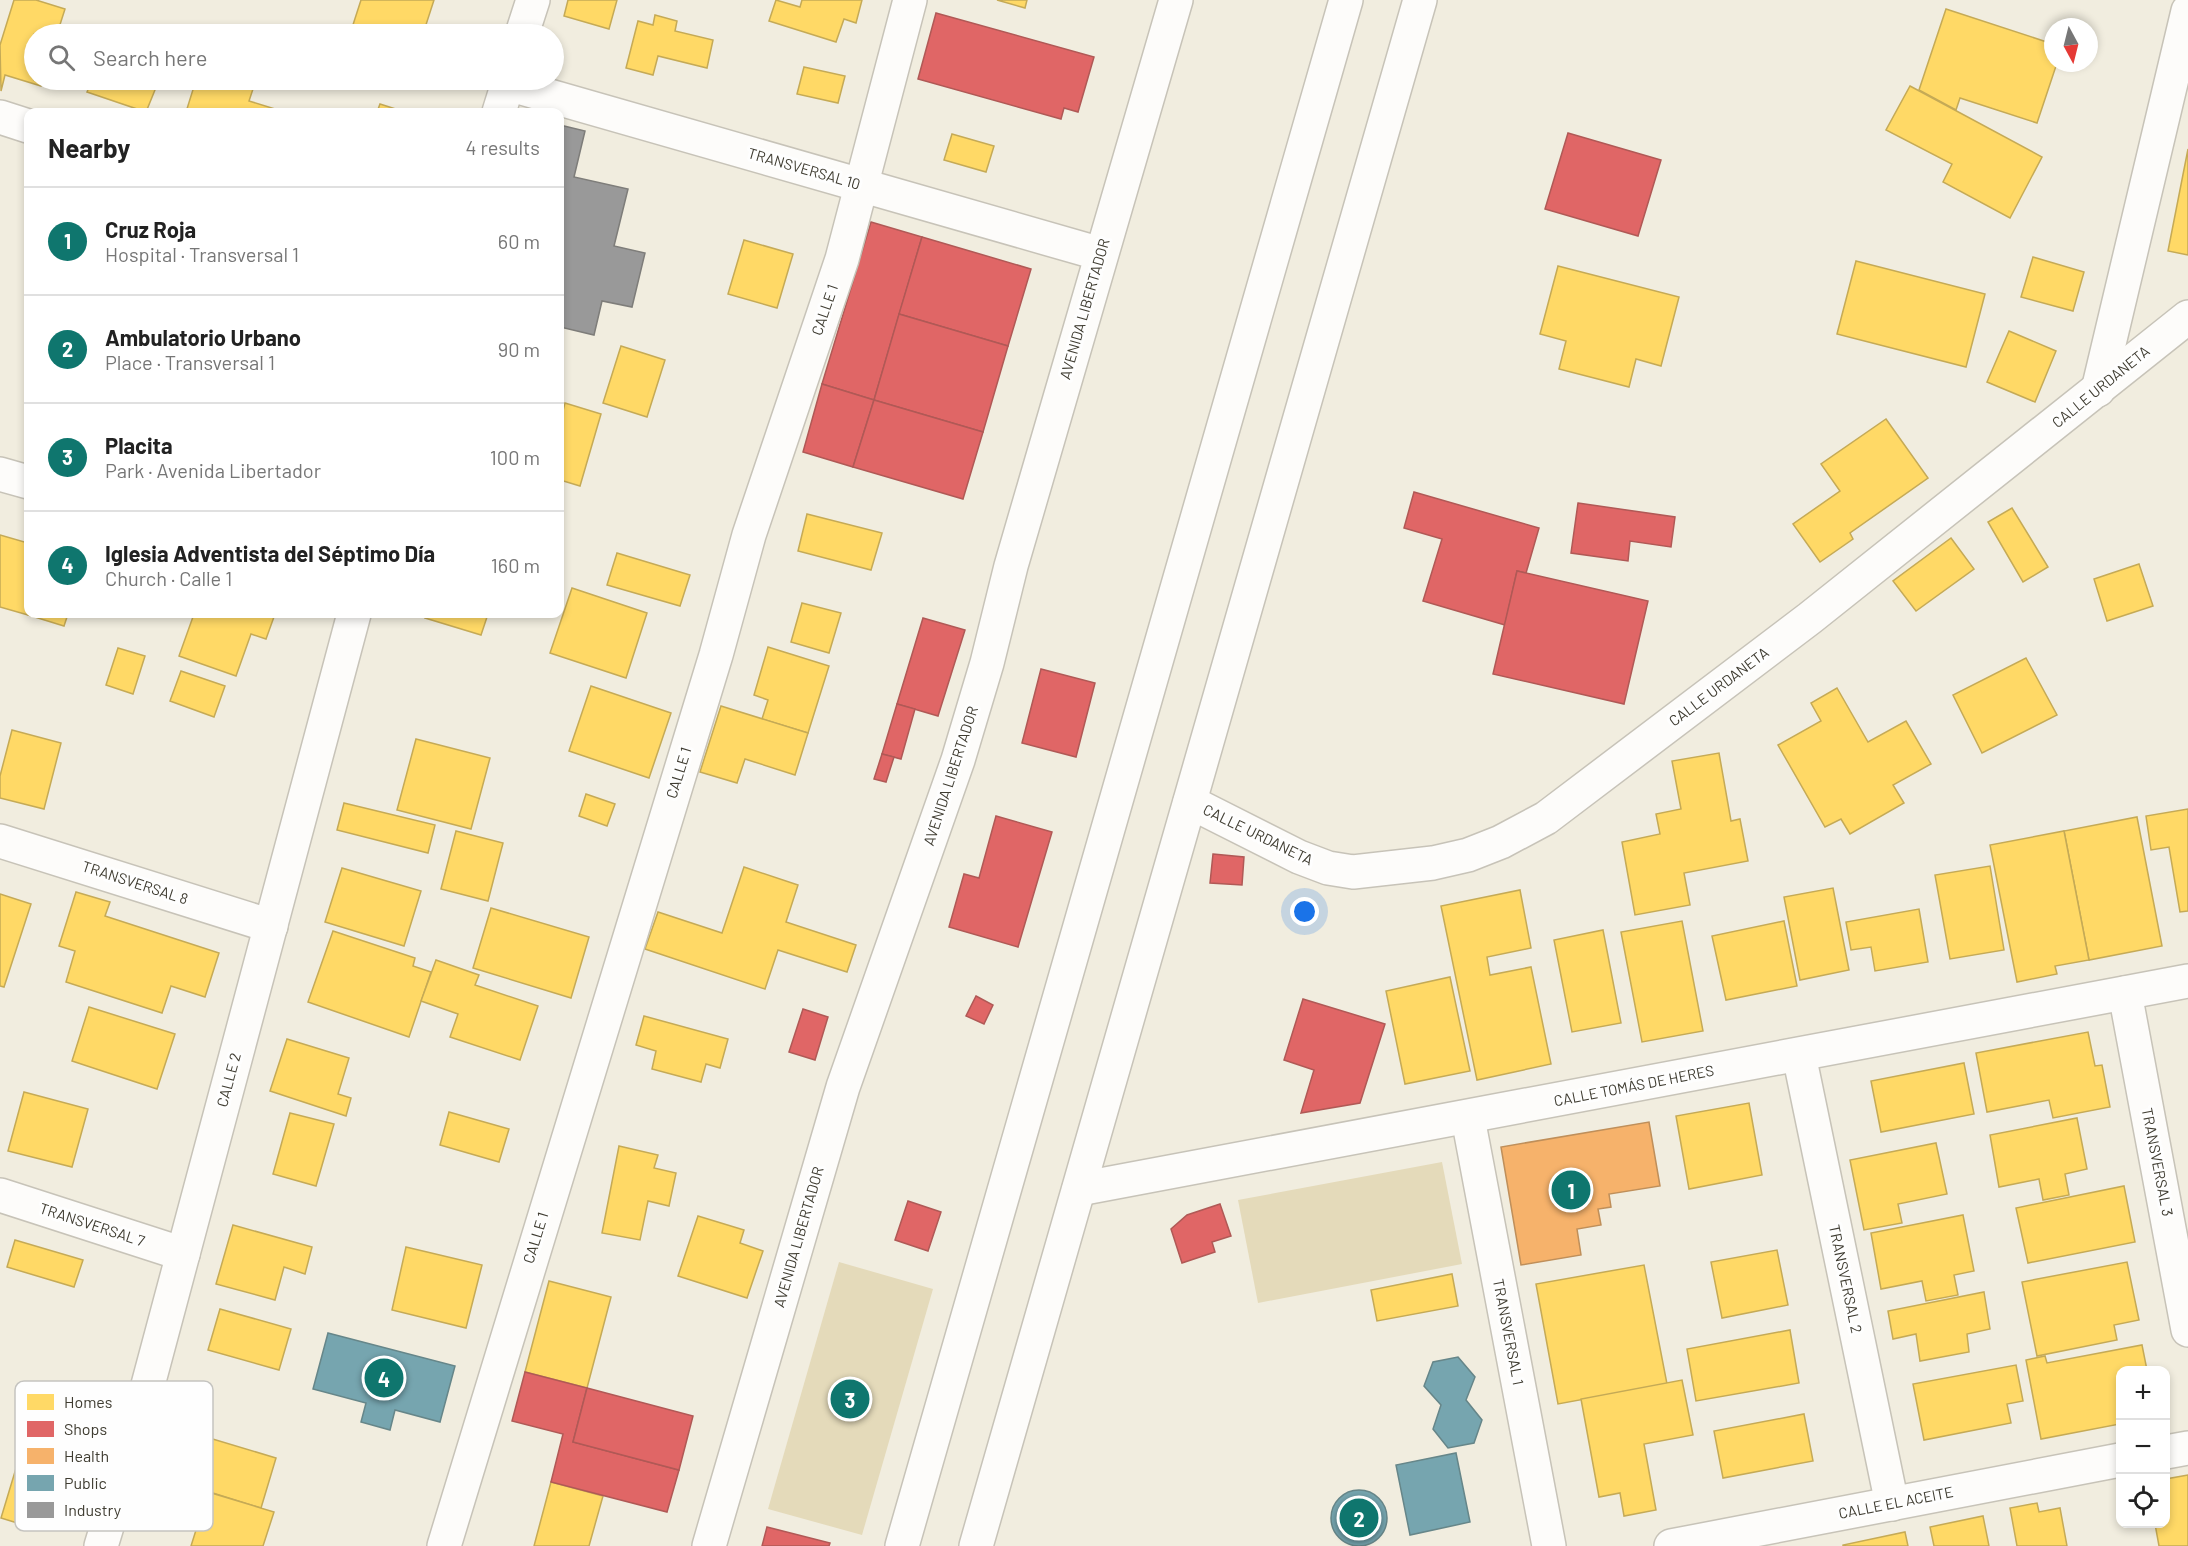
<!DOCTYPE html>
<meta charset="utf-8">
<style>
:root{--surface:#fff;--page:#f2f2f2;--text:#222;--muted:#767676;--line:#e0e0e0;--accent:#0f766e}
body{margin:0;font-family:Barlow,sans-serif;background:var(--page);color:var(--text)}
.controls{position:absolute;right:18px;bottom:18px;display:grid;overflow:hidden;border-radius:12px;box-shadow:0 3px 9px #0003}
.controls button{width:54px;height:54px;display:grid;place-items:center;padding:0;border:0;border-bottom:2px solid var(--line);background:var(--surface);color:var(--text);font:30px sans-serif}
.compass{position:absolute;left:2044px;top:18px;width:54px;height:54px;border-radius:50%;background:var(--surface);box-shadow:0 3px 9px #0003;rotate:173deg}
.you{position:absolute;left:1305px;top:912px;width:21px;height:21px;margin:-15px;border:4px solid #fff;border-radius:50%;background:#1a73e8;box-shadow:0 0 0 9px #1a73e833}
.badge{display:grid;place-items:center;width:39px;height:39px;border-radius:50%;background:var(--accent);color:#fff;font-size:20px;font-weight:700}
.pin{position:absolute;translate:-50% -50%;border:3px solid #fff;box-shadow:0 2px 6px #0006}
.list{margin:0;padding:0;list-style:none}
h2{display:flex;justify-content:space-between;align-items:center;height:78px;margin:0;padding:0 24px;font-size:26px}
h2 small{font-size:20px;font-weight:400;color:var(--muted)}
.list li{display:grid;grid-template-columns:39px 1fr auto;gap:18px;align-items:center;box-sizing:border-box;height:108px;padding:0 24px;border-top:2px solid var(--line)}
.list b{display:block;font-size:22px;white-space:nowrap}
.list p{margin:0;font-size:20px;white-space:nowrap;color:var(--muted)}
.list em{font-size:20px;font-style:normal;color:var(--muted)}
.icon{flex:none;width:33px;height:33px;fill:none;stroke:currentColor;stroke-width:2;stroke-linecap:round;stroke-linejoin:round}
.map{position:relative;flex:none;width:2188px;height:1546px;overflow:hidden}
.search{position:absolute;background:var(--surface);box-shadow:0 3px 9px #0003;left:24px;top:24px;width:540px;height:66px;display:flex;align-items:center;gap:15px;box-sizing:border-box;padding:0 21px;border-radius:33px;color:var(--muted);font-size:22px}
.panel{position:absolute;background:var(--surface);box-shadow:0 3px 9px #0003;left:24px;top:108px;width:540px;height:510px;border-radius:12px}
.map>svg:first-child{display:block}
</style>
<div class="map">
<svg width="2188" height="1546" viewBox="0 0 2188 1546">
<rect width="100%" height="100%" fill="#f1eddf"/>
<g fill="#e4daba">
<path d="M 1442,1162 L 1462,1264 L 1258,1303 L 1238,1200 Z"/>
<path d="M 839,1262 L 933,1289 L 862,1535 L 768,1509 Z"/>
</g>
<g fill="#ffd966" stroke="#c5aa56" stroke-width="1.5">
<path d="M 14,0 L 36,0 L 65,9 L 57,34 L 34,34 L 34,80 L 43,80 L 41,86 L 5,75 L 1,91 L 0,45 Z"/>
<path d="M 361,0 L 434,0 L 423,34 L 350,34 Z"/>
<path d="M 568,0 L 617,0 L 609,29 L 564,16 Z"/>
<path d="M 776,0 L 800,7 L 802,0 L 862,0 L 856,23 L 844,19 L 836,42 L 769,21 Z"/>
<path d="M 997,0 L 1027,0 L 1025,8 Z"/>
<path d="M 1946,9 L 2053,44 L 2053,63 L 2057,63 L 2037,123 L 1960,98 L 1956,110 L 1919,90 Z"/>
<path d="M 655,15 L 677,21 L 675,31 L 713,40 L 707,68 L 658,56 L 653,75 L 626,68 L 638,21 L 653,25 Z"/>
<path d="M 804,67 L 845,76 L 838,103 L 797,94 Z"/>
<path d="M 92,80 L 159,80 L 146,112 L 87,92 Z"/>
<path d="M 196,80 L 256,80 L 249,101 L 275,109 L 274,112 L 186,112 Z"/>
<path d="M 1910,86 L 2042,157 L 2010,218 L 1943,182 L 1952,164 L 1886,130 Z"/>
<path d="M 380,104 L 405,112 L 377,112 Z"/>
<path d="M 952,134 L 994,146 L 986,172 L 944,160 Z"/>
<path d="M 2188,149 L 2188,255 L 2168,251 Z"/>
<path d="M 744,240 L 793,254 L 777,308 L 728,294 Z"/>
<path d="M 2033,257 L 2084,272 L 2073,311 L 2021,297 Z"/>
<path d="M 1856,261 L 1985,294 L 1966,367 L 1837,334 Z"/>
<path d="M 1558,266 L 1679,297 L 1661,366 L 1636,359 L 1629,387 L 1559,369 L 1566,341 L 1540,334 Z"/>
<path d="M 2009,331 L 2056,351 L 2035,402 L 1987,382 Z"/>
<path d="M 621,346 L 665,360 L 647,417 L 603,403 Z"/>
<path d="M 565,403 L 601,414 L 580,486 L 560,480 L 560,422 Z"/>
<path d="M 1886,419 L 1928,478 L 1850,533 L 1853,539 L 1820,562 L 1793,524 L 1840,491 L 1821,464 Z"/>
<path d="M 2012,508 L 2048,567 L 2023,582 L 1988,522 Z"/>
<path d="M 807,514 L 882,533 L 871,570 L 798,551 Z"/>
<path d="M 0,535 L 28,543 L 28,615 L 0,607 Z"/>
<path d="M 1951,538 L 1974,569 L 1916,611 L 1893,581 Z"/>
<path d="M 617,553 L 690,575 L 680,606 L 607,585 Z"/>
<path d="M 2139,564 L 2153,606 L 2107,621 L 2094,579 Z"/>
<path d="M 572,588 L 647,613 L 626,678 L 550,653 Z"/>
<path d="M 802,603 L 841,613 L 829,653 L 791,642 Z"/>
<path d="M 28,613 L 28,614 L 68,614 L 64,626 L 28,615 Z"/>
<path d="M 194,614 L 275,614 L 266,639 L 251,634 L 236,676 L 179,656 Z"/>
<path d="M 427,614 L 488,614 L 481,635 L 425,618 Z"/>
<path d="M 768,647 L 829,666 L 808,733 L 762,719 L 768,700 L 754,695 Z"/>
<path d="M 118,648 L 145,656 L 133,694 L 106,685 Z"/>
<path d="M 2026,658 L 2057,715 L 1982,753 L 1953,695 Z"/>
<path d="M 181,671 L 225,686 L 214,717 L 170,701 Z"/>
<path d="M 591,686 L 671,713 L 649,778 L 569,751 Z"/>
<path d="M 1837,688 L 1868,742 L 1906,721 L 1931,764 L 1893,785 L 1904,803 L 1850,834 L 1841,819 L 1825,827 L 1778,745 L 1821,721 L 1811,703 Z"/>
<path d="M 721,706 L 808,733 L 795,775 L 745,759 L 737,783 L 700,772 Z"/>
<path d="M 12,730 L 61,743 L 44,809 L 0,798 L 0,776 Z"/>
<path d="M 416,739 L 490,758 L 471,829 L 397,810 Z"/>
<path d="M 1719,753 L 1731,821 L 1740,819 L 1748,861 L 1684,873 L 1690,905 L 1635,915 L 1622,842 L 1660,834 L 1656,814 L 1681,809 L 1672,761 Z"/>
<path d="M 586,794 L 615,804 L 607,826 L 579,816 Z"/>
<path d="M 344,803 L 435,825 L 428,853 L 337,830 Z"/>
<path d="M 2188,809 L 2188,911 L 2180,912 L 2169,847 L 2151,850 L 2146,816 Z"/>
<path d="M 2137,817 L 2162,946 L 2089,960 L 2064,831 Z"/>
<path d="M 456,831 L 503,843 L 488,901 L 441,889 Z"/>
<path d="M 2064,831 L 2089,960 L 2055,966 L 2057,974 L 2017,982 L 1990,845 Z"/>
<path d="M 1990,866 L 2004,950 L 1950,959 L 1935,875 Z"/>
<path d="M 744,867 L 798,885 L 786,922 L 856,945 L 847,972 L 778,950 L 765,989 L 645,949 L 658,912 L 722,933 Z"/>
<path d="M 342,868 L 421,891 L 404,946 L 325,922 Z"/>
<path d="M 1833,888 L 1849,970 L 1800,980 L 1784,897 Z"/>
<path d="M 1520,890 L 1531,948 L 1487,957 L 1490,975 L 1531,967 L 1551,1064 L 1477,1080 L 1441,906 Z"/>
<path d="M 76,892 L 110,902 L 105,916 L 219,953 L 205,997 L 171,986 L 162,1013 L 66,982 L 75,951 L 59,946 Z"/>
<path d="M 0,894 L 31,904 L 4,987 L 0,986 Z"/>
<path d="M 491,908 L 589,937 L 571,998 L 473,968 Z"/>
<path d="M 1919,909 L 1928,962 L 1875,971 L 1871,947 L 1851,950 L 1846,922 Z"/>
<path d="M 1682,921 L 1703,1031 L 1642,1042 L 1621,932 Z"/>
<path d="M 1784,921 L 1797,986 L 1726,1000 L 1712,936 Z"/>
<path d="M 1603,930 L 1621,1023 L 1572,1032 L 1554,940 Z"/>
<path d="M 333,931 L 415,958 L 413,966 L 431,972 L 409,1037 L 308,1002 Z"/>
<path d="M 436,960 L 479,975 L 475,985 L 538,1006 L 520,1060 L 450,1037 L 458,1014 L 421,1001 Z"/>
<path d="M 1450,977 L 1470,1071 L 1405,1084 L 1386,991 Z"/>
<path d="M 89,1007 L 175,1034 L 157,1089 L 72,1061 Z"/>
<path d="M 644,1016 L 728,1039 L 720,1068 L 706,1064 L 701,1082 L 652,1069 L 656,1051 L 636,1045 Z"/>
<path d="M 2088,1032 L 2095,1066 L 2102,1065 L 2110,1107 L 2053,1118 L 2049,1100 L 1987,1112 L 1976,1053 Z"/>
<path d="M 287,1039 L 349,1058 L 338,1094 L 351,1098 L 346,1116 L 270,1091 Z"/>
<path d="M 1964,1063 L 1974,1114 L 1881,1132 L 1871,1081 Z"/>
<path d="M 24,1092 L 88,1109 L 72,1167 L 8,1151 Z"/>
<path d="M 1749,1103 L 1762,1175 L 1689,1189 L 1676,1116 Z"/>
<path d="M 449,1112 L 509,1129 L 499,1162 L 440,1145 Z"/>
<path d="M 290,1113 L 334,1124 L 316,1186 L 273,1174 Z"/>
<path d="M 2077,1118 L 2087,1169 L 2065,1174 L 2069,1195 L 2043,1200 L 2039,1179 L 1999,1187 L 1990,1135 Z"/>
<path d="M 1936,1143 L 1947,1194 L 1898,1204 L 1902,1223 L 1864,1230 L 1850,1160 Z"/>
<path d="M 619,1146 L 658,1155 L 654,1168 L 676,1173 L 669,1206 L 648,1201 L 640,1240 L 602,1233 Z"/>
<path d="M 2124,1186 L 2135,1242 L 2028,1263 L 2016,1208 Z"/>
<path d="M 1963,1215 L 1974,1271 L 1954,1275 L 1958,1295 L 1926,1301 L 1922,1281 L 1881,1289 L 1871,1233 Z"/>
<path d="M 698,1216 L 744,1230 L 740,1243 L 763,1251 L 747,1298 L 678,1276 Z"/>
<path d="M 233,1225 L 312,1247 L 305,1274 L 284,1267 L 275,1300 L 216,1284 Z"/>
<path d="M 15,1240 L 83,1260 L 74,1287 L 7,1267 Z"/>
<path d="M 406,1247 L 482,1265 L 466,1328 L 392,1310 Z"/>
<path d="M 1777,1250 L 1788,1305 L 1722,1318 L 1711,1262 Z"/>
<path d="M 2127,1262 L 2139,1320 L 2114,1325 L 2117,1340 L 2037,1356 L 2022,1282 Z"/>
<path d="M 1644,1265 L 1667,1384 L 1558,1404 L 1536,1284 Z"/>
<path d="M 1452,1274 L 1458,1306 L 1377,1321 L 1371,1290 Z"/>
<path d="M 549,1281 L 611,1297 L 587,1388 L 525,1372 Z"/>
<path d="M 1984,1292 L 1990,1329 L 1967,1334 L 1969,1352 L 1920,1361 L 1916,1334 L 1893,1339 L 1888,1311 Z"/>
<path d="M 220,1309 L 291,1329 L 279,1370 L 208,1350 Z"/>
<path d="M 1790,1330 L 1799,1383 L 1696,1401 L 1687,1349 Z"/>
<path d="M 2142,1345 L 2147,1370 L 2120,1370 L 2120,1424 L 2041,1439 L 2026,1360 L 2045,1356 L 2047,1363 Z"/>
<path d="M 2016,1365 L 2023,1401 L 2007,1404 L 2011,1423 L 1924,1440 L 1913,1384 Z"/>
<path d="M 1682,1380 L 1693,1435 L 1644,1444 L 1656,1510 L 1624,1516 L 1620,1493 L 1599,1497 L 1581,1399 Z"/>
<path d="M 1804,1414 L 1813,1461 L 1723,1478 L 1714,1431 Z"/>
<path d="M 30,1422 L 76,1436 L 49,1522 L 30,1516 L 27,1526 L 1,1518 Z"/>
<path d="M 196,1434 L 276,1458 L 261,1508 L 181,1483 Z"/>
<path d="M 2188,1475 L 2188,1546 L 2159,1546 L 2155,1524 L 2166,1524 L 2166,1479 Z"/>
<path d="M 551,1482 L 603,1496 L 589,1546 L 534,1546 Z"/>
<path d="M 208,1492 L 274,1512 L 263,1546 L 191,1546 Z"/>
<path d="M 2037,1503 L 2039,1512 L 2060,1508 L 2067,1546 L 2017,1546 L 2010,1508 Z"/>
<path d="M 1983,1516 L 1989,1546 L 1934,1546 L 1930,1527 Z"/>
<path d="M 1905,1532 L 1908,1546 L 1843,1546 L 1843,1545 Z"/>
</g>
<g fill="#e06666" stroke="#b05956" stroke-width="1.5">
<path d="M 936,13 L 1094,57 L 1078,112 L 1064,108 L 1061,119 L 918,79 Z"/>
<path d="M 1568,133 L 1661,160 L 1638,236 L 1545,209 Z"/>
<path d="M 871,222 L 922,237 L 874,400 L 822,384 Z"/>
<path d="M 922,237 L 1031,269 L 1008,346 L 899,314 Z"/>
<path d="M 899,314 L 1008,346 L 983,432 L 874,400 Z"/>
<path d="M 822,384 L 874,400 L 853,467 L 803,452 Z"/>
<path d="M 874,400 L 983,432 L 963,499 L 853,467 Z"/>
<path d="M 1414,492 L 1539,528 L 1526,573 L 1517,571 L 1505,625 L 1423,601 L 1442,539 L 1404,528 Z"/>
<path d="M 1578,503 L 1675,517 L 1671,547 L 1630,541 L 1628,561 L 1571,553 Z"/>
<path d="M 1517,571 L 1648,601 L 1624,704 L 1493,674 Z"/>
<path d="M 923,618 L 965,630 L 938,716 L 897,704 Z"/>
<path d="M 1041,669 L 1095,683 L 1076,757 L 1022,743 Z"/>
<path d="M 897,704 L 915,709 L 901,759 L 882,754 Z"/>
<path d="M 882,754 L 894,757 L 886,782 L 874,779 Z"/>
<path d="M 996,816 L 1052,832 L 1018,947 L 949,927 L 964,874 L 979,878 Z"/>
<path d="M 1213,854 L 1244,857 L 1242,885 L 1210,883 Z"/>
<path d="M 976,996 L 993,1005 L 984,1024 L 966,1016 Z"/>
<path d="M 1303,999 L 1385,1024 L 1360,1103 L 1301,1113 L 1314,1070 L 1284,1060 Z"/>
<path d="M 803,1009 L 828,1017 L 815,1060 L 789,1052 Z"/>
<path d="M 908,1201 L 941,1212 L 928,1251 L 895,1240 Z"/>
<path d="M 1220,1204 L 1231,1236 L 1212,1242 L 1215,1252 L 1182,1263 L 1171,1229 L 1187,1215 Z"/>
<path d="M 525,1372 L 587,1388 L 573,1442 L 679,1470 L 667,1512 L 551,1482 L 563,1434 L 512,1421 Z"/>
<path d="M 587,1388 L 693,1416 L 679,1470 L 573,1442 Z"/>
<path d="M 767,1527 L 830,1543 L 829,1546 L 762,1546 Z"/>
</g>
<path fill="#f6b26b" stroke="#bf8f5a" stroke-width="1.5" d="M 1649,1122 L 1660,1186 L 1609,1194 L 1611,1207 L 1598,1209 L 1601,1225 L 1577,1229 L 1581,1255 L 1521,1265 L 1501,1147 Z"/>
<g fill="#76a5af" stroke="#668689" stroke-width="1.5">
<path d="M 328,1333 L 455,1366 L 440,1422 L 395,1410 L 390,1430 L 361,1422 L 366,1403 L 313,1389 Z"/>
<path d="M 1458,1357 L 1475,1377 L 1466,1400 L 1482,1420 L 1474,1443 L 1448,1448 L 1433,1429 L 1441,1405 L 1424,1386 L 1433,1362 Z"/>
<path d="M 1456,1453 L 1470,1522 L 1410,1535 L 1396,1465 Z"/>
<circle cx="1359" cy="1518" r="28"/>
</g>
<path fill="#999" stroke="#7e7d7a" stroke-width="1.5" d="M 560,125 L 585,131 L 574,177 L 628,189 L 614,246 L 645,253 L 632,307 L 602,301 L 594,335 L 560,327 Z"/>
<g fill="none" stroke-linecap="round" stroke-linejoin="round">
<defs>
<g id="minor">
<path d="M 522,34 L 533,0"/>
<path d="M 508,84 L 1101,254"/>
<path d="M 499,112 L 509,80"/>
<path d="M 0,117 L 28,126"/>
<path d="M 2098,390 L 2188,11"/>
<path d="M 0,474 L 28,482"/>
<path d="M 1190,802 L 1299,857 L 1328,868 L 1353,872 L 1433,863 L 1468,855 L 1501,842 L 1546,818 L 1810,618 L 2188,317"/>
<path d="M 0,841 L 271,926"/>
<path d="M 2125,993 L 2188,1330"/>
<path d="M 1799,1055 L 1892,1504"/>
<path d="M 1468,1118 L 1549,1546"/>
<path d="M 1079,1189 L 2188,981"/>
<path d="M 0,1195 L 183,1254"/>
<path d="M 2166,1452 L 2188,1448"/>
<path d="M 101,1546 L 133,1441 L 354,614"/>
<path d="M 444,1546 L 716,655 L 749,535 L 842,259 L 910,0"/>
<path d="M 709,1546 L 843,1087 L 958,760 L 987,663 L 1011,566 L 1176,0"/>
<path d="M 1671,1546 L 2120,1460"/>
</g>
<g id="primary">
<path d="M 902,1546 L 1346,0"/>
<path d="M 976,1546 L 1420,0"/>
</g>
</defs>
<use href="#minor" stroke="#c7c3b8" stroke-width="36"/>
<use href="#primary" stroke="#c7c3b8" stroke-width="36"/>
<use href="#minor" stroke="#fdfcfa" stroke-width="33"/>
<use href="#primary" stroke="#fdfcfa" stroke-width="33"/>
</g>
<g text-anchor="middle" stroke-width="6" stroke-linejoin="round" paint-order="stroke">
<g font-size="15" fill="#3f3c31" stroke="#fefefe">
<text transform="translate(804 169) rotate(16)" y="5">TRANSVERSAL 10</text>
<text transform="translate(1085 309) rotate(-74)" y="5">AVENIDA LIBERTADOR</text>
<text transform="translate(825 310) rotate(-71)" y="5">CALLE 1</text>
<text transform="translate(2101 387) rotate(-39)" y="5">CALLE URDANETA</text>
<text transform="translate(1719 687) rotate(-37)" y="5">CALLE URDANETA</text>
<text transform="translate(679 773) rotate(-73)" y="5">CALLE 1</text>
<text transform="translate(951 776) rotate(-72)" y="5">AVENIDA LIBERTADOR</text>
<text transform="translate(1258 835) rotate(26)" y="5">CALLE URDANETA</text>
<text transform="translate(135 883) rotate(18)" y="5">TRANSVERSAL 8</text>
<text transform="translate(229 1080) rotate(-75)" y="5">CALLE 2</text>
<text transform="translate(1634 1086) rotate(-11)" y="5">CALLE TOMÁS DE HERES</text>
<text transform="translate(2157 1162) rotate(79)" y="5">TRANSVERSAL 3</text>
<text transform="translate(92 1225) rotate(18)" y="5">TRANSVERSAL 7</text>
<text transform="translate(799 1237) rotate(-74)" y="5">AVENIDA LIBERTADOR</text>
<text transform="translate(536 1238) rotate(-73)" y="5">CALLE 1</text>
<text transform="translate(1845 1279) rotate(78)" y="5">TRANSVERSAL 2</text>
<text transform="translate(1508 1332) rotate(79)" y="5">TRANSVERSAL 1</text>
<text transform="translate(1896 1503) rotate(-11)" y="5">CALLE EL ACEITE</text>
</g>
</g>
<rect x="15" y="1381" width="198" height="150" rx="9" fill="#fefefe" stroke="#c5c4c0" stroke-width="1.5"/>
<rect x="27" y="1394" width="27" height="16" fill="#ffd966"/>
<rect x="27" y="1421" width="27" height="16" fill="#e06666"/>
<rect x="27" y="1448" width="27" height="16" fill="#f6b26b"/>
<rect x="27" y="1475" width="27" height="16" fill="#76a5af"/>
<rect x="27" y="1502" width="27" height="16" fill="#999"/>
<g font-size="16" fill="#3f3c31">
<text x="64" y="1408">Homes</text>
<text x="64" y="1435">Shops</text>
<text x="64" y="1462">Health</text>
<text x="64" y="1489">Public</text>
<text x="64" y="1516">Industry</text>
</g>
</svg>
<div class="controls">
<button>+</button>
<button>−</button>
<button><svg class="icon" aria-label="locate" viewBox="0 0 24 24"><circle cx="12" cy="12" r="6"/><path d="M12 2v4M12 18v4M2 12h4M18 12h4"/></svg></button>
</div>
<svg class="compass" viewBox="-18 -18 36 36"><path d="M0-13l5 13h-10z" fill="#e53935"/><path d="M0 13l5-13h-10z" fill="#767676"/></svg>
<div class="you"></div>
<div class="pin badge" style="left:1571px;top:1190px">1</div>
<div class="pin badge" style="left:1359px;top:1518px">2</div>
<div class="pin badge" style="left:850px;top:1399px">3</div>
<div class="pin badge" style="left:384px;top:1378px">4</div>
<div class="search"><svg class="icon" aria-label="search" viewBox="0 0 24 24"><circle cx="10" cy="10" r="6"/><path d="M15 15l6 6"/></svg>Search here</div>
<section class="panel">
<h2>Nearby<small>4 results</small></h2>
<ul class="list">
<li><span class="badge">1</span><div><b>Cruz Roja</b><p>Hospital · Transversal 1</p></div><em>60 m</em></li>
<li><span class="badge">2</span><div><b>Ambulatorio Urbano</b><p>Place · Transversal 1</p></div><em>90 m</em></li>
<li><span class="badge">3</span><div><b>Placita</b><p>Park · Avenida Libertador</p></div><em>100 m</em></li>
<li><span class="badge">4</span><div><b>Iglesia Adventista del Séptimo Día</b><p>Church · Calle 1</p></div><em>160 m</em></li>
</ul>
</section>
</div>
